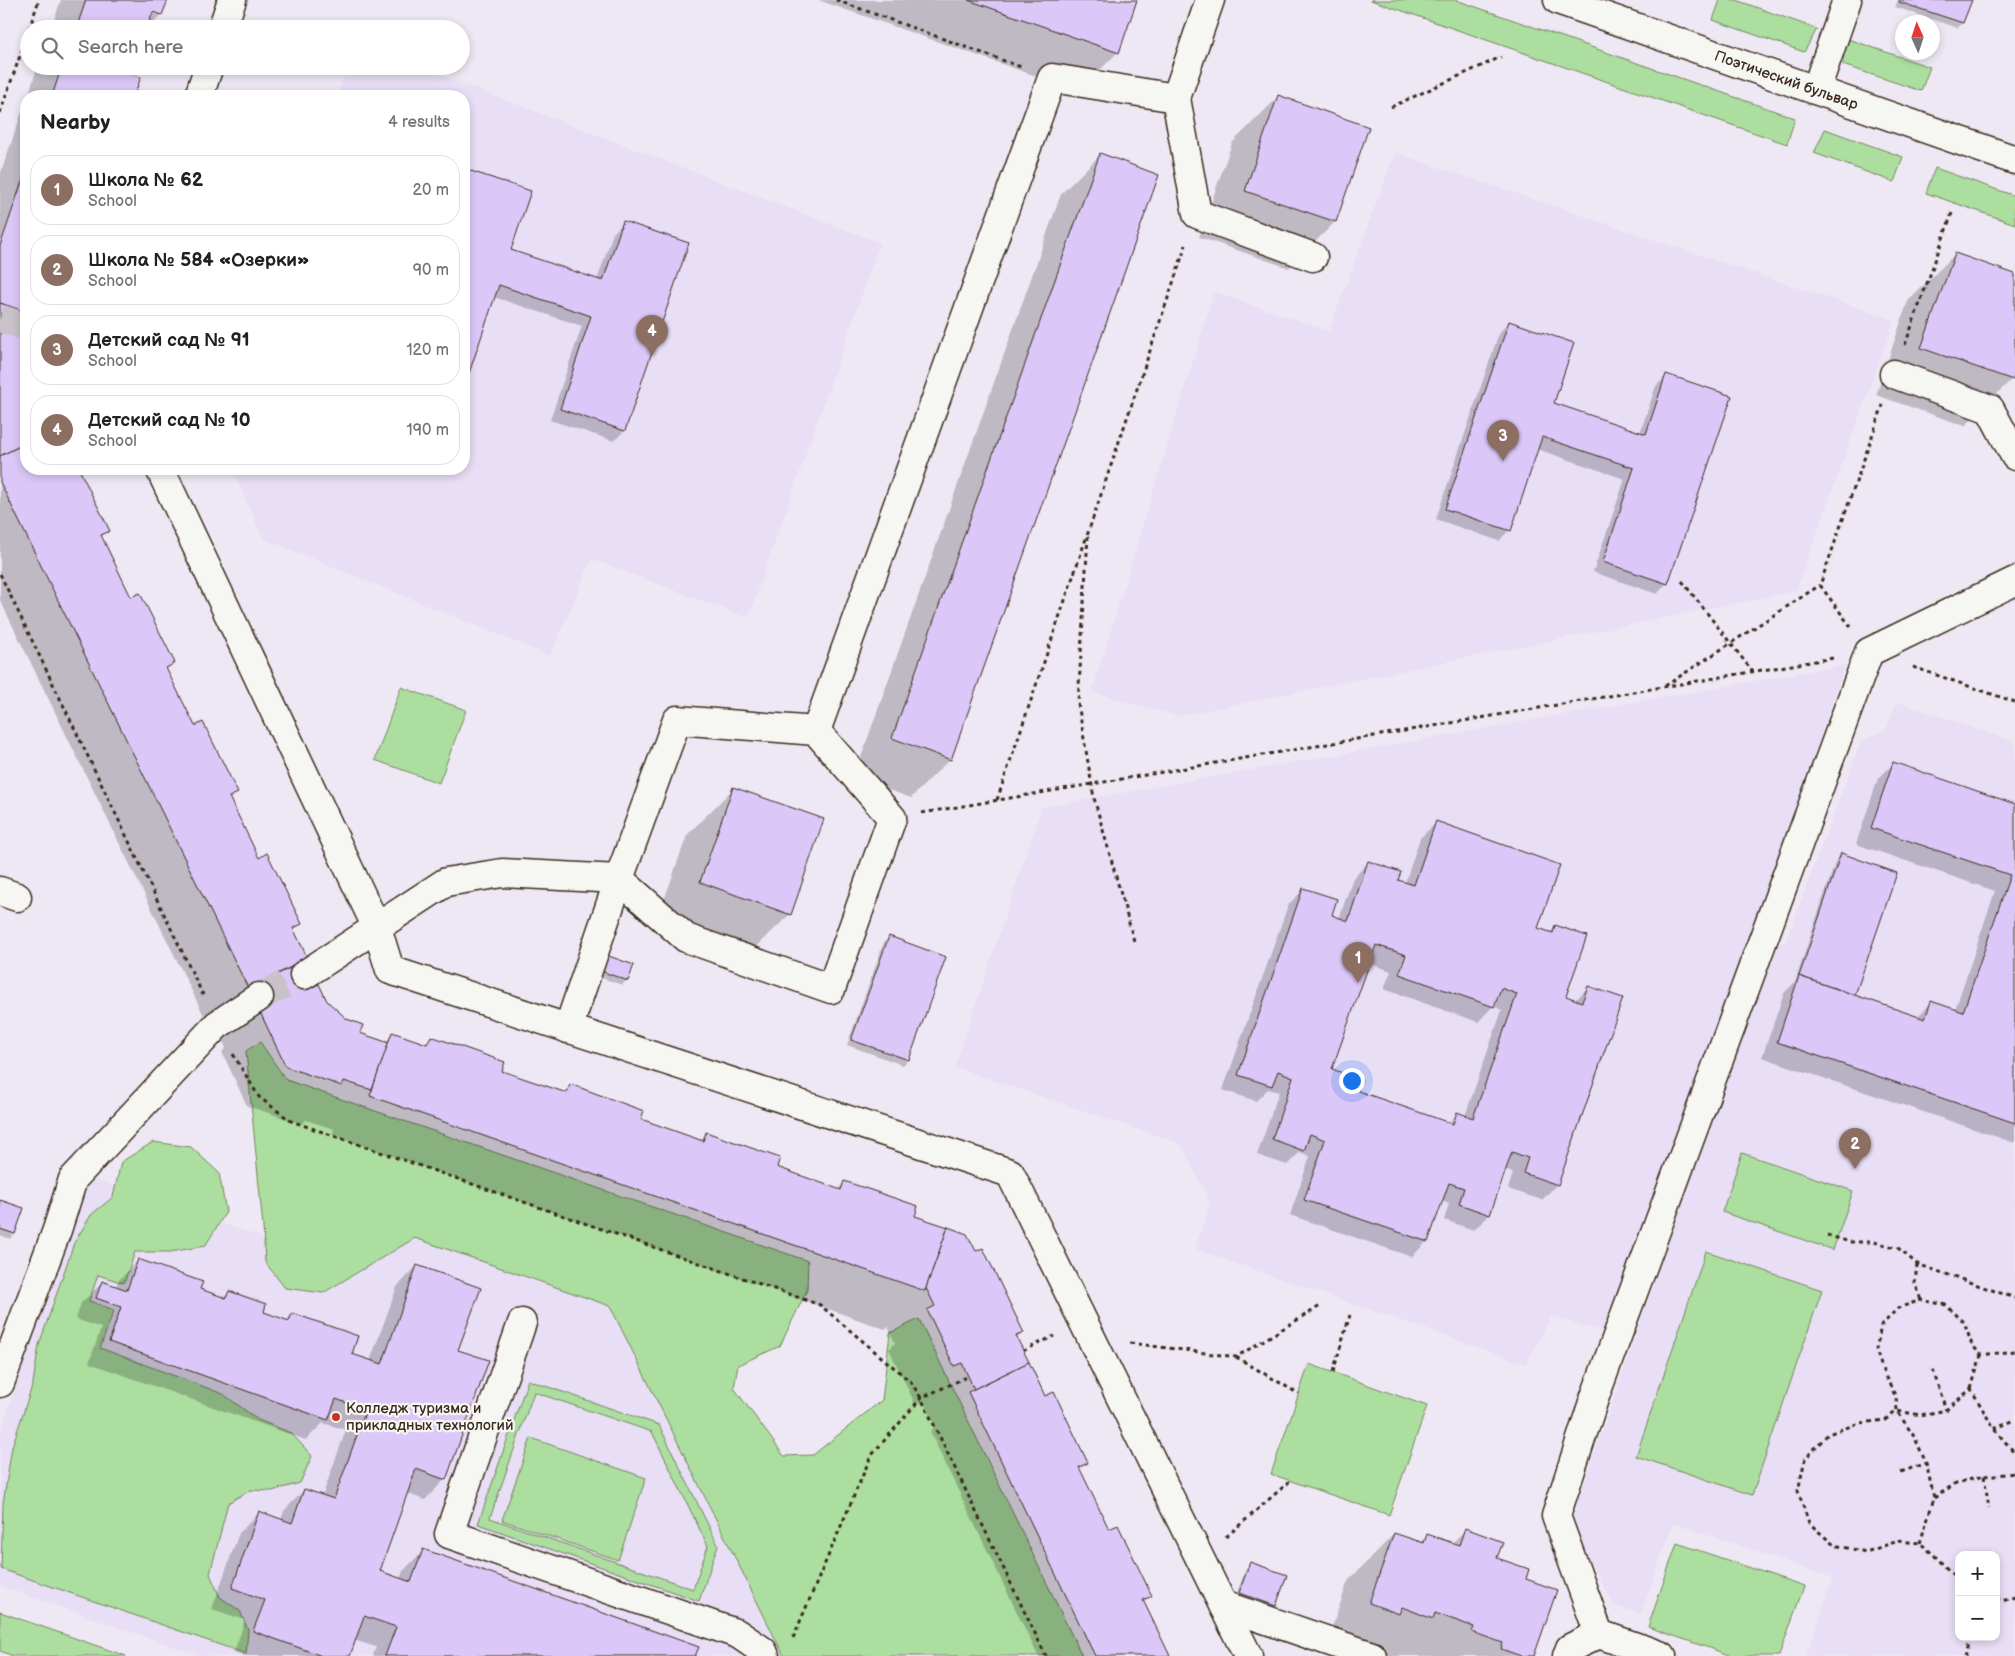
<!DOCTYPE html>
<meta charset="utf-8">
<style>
:root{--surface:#fff;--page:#f6f6f6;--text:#202124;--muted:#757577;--line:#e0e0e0;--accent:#0b8043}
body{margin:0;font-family:"Balsamiq Sans",sans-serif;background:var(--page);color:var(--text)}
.controls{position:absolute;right:15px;bottom:15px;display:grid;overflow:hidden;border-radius:10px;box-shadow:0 2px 8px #0003}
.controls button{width:45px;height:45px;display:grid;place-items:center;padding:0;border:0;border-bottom:1px solid var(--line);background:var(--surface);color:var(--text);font:25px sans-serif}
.compass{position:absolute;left:1895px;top:15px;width:45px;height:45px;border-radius:50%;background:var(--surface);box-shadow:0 2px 8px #0003;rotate:357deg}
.you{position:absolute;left:1351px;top:1080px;width:18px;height:18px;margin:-12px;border:4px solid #fff;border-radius:50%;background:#1a73e8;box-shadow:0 0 0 8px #1a73e833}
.badge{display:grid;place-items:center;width:32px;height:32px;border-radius:50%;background:var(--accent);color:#fff;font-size:16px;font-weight:700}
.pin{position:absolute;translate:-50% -41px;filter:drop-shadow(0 1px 2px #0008)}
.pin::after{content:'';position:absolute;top:26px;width:18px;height:15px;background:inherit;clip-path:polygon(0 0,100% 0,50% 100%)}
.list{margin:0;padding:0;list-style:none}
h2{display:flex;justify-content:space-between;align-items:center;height:65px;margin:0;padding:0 20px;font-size:21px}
h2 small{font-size:16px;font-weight:400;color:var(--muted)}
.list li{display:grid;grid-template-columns:32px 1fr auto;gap:15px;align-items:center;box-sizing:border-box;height:70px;margin:0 10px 10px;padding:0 10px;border:1px solid var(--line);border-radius:20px}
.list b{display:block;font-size:19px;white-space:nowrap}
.list p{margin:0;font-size:16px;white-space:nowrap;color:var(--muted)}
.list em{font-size:16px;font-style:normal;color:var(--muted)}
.icon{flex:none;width:28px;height:28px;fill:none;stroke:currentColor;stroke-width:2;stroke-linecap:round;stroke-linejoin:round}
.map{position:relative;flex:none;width:2015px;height:1656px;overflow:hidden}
.search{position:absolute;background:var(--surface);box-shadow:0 2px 8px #0003;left:20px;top:20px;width:450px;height:55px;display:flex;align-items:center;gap:12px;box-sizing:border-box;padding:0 18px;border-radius:28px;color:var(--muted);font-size:19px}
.panel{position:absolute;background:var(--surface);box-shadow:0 2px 8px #0003;left:20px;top:90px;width:450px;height:385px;border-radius:20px}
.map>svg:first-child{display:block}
</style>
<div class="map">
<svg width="2015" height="1656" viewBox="0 0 2015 1656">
<rect width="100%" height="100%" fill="#eee8f4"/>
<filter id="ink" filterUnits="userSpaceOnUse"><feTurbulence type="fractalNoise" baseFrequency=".02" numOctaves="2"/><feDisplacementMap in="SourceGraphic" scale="10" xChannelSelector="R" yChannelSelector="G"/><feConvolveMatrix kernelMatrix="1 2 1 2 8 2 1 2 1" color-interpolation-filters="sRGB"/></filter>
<g filter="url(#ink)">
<g fill="#e8def5" fill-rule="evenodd">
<path d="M 348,66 L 416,66 L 880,243 L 748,618 L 592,559 L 550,656 L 263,538 L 232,469 L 464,469 L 464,96 L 337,96 Z"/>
<path d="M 1395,153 L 1894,320 L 1796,591 L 1178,716 L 1092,692 L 1214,292 L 1329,331 Z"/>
<path d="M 1845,665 L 1609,1333 L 1551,1316 L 1526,1364 L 1195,1249 L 1210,1203 L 1181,1144 L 955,1067 L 1042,807 Z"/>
<path d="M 1897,702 L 2015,742 L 2015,1656 L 1806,1656 L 1833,1578 L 1673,1523 L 1641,1614 L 1614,1605 L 1570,1525 L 1771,948 L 1786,941 L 1861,741 L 1886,730 ZM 1959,1555 L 1996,1555 L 1996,1637 L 1959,1637 Z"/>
<path d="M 89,1177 L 336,1263 L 415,1238 L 611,1306 L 785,1656 L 201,1656 L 0,1586 L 0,1433 Z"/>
</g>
<g fill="#acde9f" stroke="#74845e" fill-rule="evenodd">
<path d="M 1371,0 L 1456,0 L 1795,118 L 1787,144 Z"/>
<path d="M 1720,0 L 1736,0 L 1817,29 L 1804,52 L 1713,20 Z"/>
<path d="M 1845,38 L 1930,67 L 1921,91 L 1843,65 Z"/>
<path d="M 1825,129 L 1903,157 L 1894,182 L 1814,153 Z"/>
<path d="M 1935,168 L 2015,196 L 2015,224 L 1926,193 Z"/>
<path d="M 401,687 L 466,710 L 439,783 L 375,760 Z"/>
<path d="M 260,1042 L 286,1080 L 808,1261 L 807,1290 L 780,1346 L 738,1365 L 734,1388 L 784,1456 L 813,1455 L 882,1400 L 890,1333 L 919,1319 L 1082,1656 L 784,1656 L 610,1306 L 415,1238 L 323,1293 L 285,1288 L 265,1262 L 263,1227 L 246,1051 Z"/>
<path d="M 153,1142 L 191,1147 L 219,1173 L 226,1212 L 205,1246 L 170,1252 L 135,1252 L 124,1283 L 98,1275 L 89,1301 L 114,1310 L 100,1348 L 223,1394 L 258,1420 L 291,1433 L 312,1456 L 300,1483 L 272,1491 L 250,1490 L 228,1503 L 210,1574 L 220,1597 L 240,1611 L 248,1630 L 246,1654 L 1,1569 L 3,1504 L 12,1447 L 33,1383 L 39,1345 L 74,1243 L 91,1215 L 113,1197 L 121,1162 Z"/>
<path d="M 1742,1153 L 1853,1191 L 1833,1250 L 1722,1212 Z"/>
<path d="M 1706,1251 L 1822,1290 L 1752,1495 L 1636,1456 Z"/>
<path d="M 1309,1364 L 1427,1406 L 1389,1515 L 1271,1474 Z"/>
<path d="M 528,1380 L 659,1425 L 718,1545 L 699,1601 L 478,1524 ZM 534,1392 L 652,1432 L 708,1546 L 693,1589 L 490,1518 Z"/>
<path d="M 531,1438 L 646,1478 L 618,1560 L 502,1520 Z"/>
<path d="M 1677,1543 L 1804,1586 L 1779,1656 L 1732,1656 L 1648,1627 Z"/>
<path d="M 0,1612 L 126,1656 L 13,1656 L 0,1651 Z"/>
</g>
<g fill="#0003" fill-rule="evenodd">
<path d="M 61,0 L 166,0 L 161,15 L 147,29 L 51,29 Z"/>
<path d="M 818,0 L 1136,0 L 1118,52 L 1079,91 Z"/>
<path d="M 1898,0 L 1970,0 L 1962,23 L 1958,28 L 1895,7 Z"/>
<path d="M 38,66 L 133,66 L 130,75 L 139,78 L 133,96 L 28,96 Z"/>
<path d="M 1278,97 L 1335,222 L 1289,268 L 1199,237 L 1232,143 Z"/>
<path d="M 26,100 L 26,336 L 23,343 L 26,344 L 26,469 L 78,469 L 108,530 L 101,537 L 131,598 L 173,663 L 166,670 L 194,728 L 236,792 L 229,800 L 258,859 L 301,924 L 293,931 L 310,990 L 326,1001 L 359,1034 L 384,1043 L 393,1034 L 424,1044 L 431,1037 L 500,1072 L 563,1093 L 570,1086 L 639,1120 L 699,1141 L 707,1134 L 776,1168 L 837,1190 L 845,1182 L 914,1216 L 1023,1333 L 1016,1339 L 1044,1398 L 1086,1463 L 1079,1470 L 1108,1531 L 1150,1595 L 1143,1603 L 1168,1656 L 1038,1656 L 930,1432 L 935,1426 L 923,1401 L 915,1404 L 889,1349 L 895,1343 L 888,1327 L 885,1329 L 332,1135 L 334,1129 L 306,1120 L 302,1124 L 247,1106 L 222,1052 L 226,1048 L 214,1024 L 209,1026 L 0,600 L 0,175 Z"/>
<path d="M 1100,155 L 950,759 L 911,798 L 854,777 L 1061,194 Z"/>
<path d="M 466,170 L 509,251 L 597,281 L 613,233 L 623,223 L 687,244 L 624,431 L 614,441 L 550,420 L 582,326 L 494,297 L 466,378 L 464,380 L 464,172 Z"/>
<path d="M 1955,254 L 2015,275 L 2015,370 L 2012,379 L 1965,426 L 1876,395 L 1908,301 Z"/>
<path d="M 1509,322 L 1552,404 L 1640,433 L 1656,386 L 1667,375 L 1667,583 L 1657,594 L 1593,572 L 1625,479 L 1537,449 L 1509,530 L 1499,541 L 1436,519 L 1499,333 Z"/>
<path d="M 1893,764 L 2015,805 L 2015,1143 L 1762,1057 L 1784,993 L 1795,982 L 1836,860 L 1841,855 L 1895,874 L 1854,995 L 1917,1017 L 1932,1002 L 1955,1010 L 1995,891 L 1856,844 L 1878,779 Z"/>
<path d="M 733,789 L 790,914 L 743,960 L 654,929 L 687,835 Z"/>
<path d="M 1436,823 L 1536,929 L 1549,933 L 1556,927 L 1565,997 L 1575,1001 L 1588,987 L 1557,1184 L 1542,1200 L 1508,1189 L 1513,1173 L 1505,1170 L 1489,1215 L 1474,1230 L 1444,1220 L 1449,1204 L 1442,1201 L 1427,1241 L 1412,1257 L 1290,1215 L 1310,1156 L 1300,1152 L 1287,1165 L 1257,1155 L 1279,1092 L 1268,1089 L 1256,1101 L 1223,1090 L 1288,905 L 1304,889 L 1330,916 L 1339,919 L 1353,878 L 1369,862 L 1397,880 L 1405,883 L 1420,838 ZM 1368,963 L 1391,971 L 1384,989 L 1478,1022 L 1493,1006 L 1502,1010 L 1465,1116 L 1458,1114 L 1448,1123 L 1357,1091 L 1331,1070 Z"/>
<path d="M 889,938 L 944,957 L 908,1060 L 903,1065 L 847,1045 L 884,942 Z"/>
<path d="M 601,961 L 627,980 L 622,985 L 596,976 Z"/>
<path d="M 0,1201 L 14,1234 L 10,1239 L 0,1235 Z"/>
<path d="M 139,1260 L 199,1290 L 223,1299 L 229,1292 L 262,1312 L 286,1321 L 292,1315 L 350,1354 L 370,1361 L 397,1287 L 417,1266 L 457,1351 L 445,1479 L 425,1500 L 406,1493 L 378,1572 L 400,1579 L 403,1571 L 423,1551 L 694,1656 L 373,1656 L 376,1647 L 354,1640 L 348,1656 L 245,1656 L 234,1652 L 245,1620 L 212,1609 L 239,1533 L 259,1513 L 281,1520 L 284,1511 L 304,1490 L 322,1497 L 346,1430 L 323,1423 L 306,1440 L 89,1363 L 101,1328 L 76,1319 L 81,1303 L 102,1283 L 116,1288 L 118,1281 Z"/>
<path d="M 1465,1530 L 1496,1559 L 1524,1579 L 1532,1656 L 1362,1656 L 1324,1650 L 1348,1581 L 1394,1534 L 1420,1543 L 1428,1535 L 1451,1544 Z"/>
<path d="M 1250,1563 L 1275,1605 L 1270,1610 L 1235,1598 L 1246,1568 Z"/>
</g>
<g fill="#dbc7f8" stroke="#3b2a1e" fill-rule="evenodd">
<path d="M 86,0 L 168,0 L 162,15 L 153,12 L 147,29 L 76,29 Z"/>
<path d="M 968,0 L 1137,0 L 1119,53 Z"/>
<path d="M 1900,0 L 1972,0 L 1963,23 L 1899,2 Z"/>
<path d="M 62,66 L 134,66 L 131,74 L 141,77 L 134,96 L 52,96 Z"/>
<path d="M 1278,95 L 1369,127 L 1336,222 L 1245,191 Z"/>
<path d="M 1100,153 L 1159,175 L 951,760 L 892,738 Z"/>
<path d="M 465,169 L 531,191 L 511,250 L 603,281 L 623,221 L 689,243 L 625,431 L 560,409 L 591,316 L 499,285 L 467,379 L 464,377 L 464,174 Z"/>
<path d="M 26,170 L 26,312 L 0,303 L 0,246 Z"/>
<path d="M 1955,253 L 2015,274 L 2015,374 L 2013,380 L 1921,348 Z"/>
<path d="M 0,303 L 26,312 L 26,443 L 0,456 Z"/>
<path d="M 1509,321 L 1574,343 L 1554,403 L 1646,434 L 1666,374 L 1732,396 L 1668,584 L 1603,562 L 1634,468 L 1542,437 L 1511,531 L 1445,509 Z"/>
<path d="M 26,443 L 26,469 L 79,469 L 110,531 L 101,535 L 131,597 L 140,593 L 175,663 L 166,668 L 195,726 L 203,722 L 238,793 L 229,797 L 259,858 L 267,853 L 302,924 L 293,928 L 308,959 L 248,988 L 0,482 L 0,456 Z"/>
<path d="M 1893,762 L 2015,804 L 2015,1123 L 1777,1042 L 1799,976 L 1925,1019 L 1931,1001 L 1963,1012 L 2010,875 L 1871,828 Z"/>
<path d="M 733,787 L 824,819 L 791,915 L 700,882 Z"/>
<path d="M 1436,821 L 1560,865 L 1538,928 L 1553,933 L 1555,925 L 1587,936 L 1566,996 L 1582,1002 L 1588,986 L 1623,998 L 1558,1185 L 1523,1173 L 1528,1158 L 1512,1152 L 1490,1215 L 1459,1204 L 1464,1188 L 1449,1183 L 1428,1242 L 1304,1200 L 1325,1140 L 1310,1134 L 1304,1151 L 1272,1139 L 1293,1077 L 1278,1071 L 1272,1086 L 1238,1075 L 1303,888 L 1337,899 L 1332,915 L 1348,921 L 1368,861 L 1401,872 L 1398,880 L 1414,885 ZM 1376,945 L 1406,955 L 1399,974 L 1494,1007 L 1501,988 L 1517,994 L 1473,1118 L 1457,1112 L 1453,1124 L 1358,1091 L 1362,1080 L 1332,1069 Z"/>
<path d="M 1841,853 L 1897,873 L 1855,995 L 1799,976 Z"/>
<path d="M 889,936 L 946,957 L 909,1060 L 851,1040 Z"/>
<path d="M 606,955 L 634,965 L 628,981 L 601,971 Z"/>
<path d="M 298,964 L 310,988 L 319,984 L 327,1001 L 347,1019 L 363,1025 L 360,1033 L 389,1043 L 372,1090 L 344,1081 L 342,1086 L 286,1067 L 260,1012 L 254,986 Z"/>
<path d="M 392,1032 L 427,1044 L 431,1036 L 505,1062 L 502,1071 L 567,1093 L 570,1084 L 644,1111 L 641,1119 L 703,1141 L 706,1132 L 780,1158 L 777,1167 L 841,1190 L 844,1181 L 918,1206 L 915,1216 L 948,1227 L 925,1291 L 370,1096 Z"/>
<path d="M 0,1200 L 24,1208 L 15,1234 L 0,1229 Z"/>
<path d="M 948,1227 L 967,1234 L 976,1251 L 983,1248 L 1024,1333 L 1016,1336 L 1029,1362 L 974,1389 L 962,1363 L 954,1366 L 927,1310 L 935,1306 L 926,1288 Z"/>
<path d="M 138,1259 L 203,1282 L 200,1289 L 226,1298 L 229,1291 L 266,1304 L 264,1312 L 289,1321 L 292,1313 L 358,1336 L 352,1354 L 382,1364 L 417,1265 L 481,1288 L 458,1350 L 489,1360 L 446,1480 L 416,1469 L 380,1571 L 411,1582 L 423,1549 L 699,1647 L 695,1656 L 385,1656 L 396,1627 L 364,1616 L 350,1656 L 322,1656 L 253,1631 L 265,1600 L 232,1588 L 259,1511 L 292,1523 L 304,1489 L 334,1499 L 366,1410 L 336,1399 L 328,1420 L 109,1342 L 121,1307 L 96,1298 L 102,1281 L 127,1290 Z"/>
<path d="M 1029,1362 L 1045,1396 L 1054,1392 L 1088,1463 L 1079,1467 L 1109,1529 L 1118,1525 L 1152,1596 L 1143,1600 L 1170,1656 L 1095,1656 L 968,1392 Z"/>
<path d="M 1465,1528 L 1503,1542 L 1497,1558 L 1529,1569 L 1526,1579 L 1557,1590 L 1534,1656 L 1521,1656 L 1501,1649 L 1503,1643 L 1472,1632 L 1474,1627 L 1435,1613 L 1433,1619 L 1402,1607 L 1399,1614 L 1369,1603 L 1394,1533 L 1424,1543 L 1427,1534 L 1459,1545 Z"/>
<path d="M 1250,1562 L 1287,1575 L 1276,1606 L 1239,1593 Z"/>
</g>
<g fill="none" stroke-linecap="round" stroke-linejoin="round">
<g stroke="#cac2c9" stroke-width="28" stroke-dasharray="28 14" stroke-linecap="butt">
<path d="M 0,318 L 26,327"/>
<path d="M 259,997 L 304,975"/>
</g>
<defs>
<g id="minor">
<path id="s1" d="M 1558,0 L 2015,160"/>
<path d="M 222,29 L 232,0"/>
<path d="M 1816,90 L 1847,0"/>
<path d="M 199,96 L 209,66"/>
<path d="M 1176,98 L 1197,214 L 1313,257"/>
<path d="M 1894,374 L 1990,409 L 2015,456"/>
<path d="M 160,469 L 377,928 L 390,970 L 1010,1173 L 1248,1656"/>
<path d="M 0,891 L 17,897"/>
<path d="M 304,975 L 446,882 L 502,873 L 619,879 L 686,938 L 831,989 L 892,818 L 816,731"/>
<path d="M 568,1029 L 619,879 L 677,720 L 816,731 L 1052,78 L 1176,98 L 1210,0"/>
<path d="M 522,1323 L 449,1534 L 738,1634 L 763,1651 L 765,1656"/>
<path d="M 0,1383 L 57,1230 L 73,1179 L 217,1025 L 259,997"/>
<path d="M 1223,1605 L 1372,1656"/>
<path d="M 1599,1634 L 1556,1516 L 1594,1399 L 1869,652 L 2015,581"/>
<path d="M 1567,1656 L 1570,1648 L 1599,1634 L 1662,1656"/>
</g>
</defs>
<use href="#minor" stroke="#3b2a1e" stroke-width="31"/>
<g stroke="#3b2a1e" stroke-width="3" stroke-dasharray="4 4" stroke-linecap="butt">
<path d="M 836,0 L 1021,67"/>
<path d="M 29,29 L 39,0"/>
<path d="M 1391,107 L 1501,57"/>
<path d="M 0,113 L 29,30"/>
<path d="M 1905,345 L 1952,213"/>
<path d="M 1088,536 L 1078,703 L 1094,798 L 1134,941"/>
<path d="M 0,574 L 203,995"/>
<path d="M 1682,581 L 1753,672"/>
<path d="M 1851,627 L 1820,585 L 1883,405"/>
<path d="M 1913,667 L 2015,702"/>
<path d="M 1665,686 L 1820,585"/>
<path d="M 997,800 L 1186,245"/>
<path d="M 922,813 L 1833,658"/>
<path d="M 233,1054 L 259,1097 L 291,1121 L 820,1305 L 911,1382 L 921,1398 L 1046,1656"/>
<path d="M 1827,1235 L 1850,1242 L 1874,1242 L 1898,1248 L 1917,1264 L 2015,1298"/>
<path d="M 1917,1264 L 1915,1283 L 1921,1300"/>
<path d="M 1130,1343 L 1236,1357 L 1322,1305"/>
<path d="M 1023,1351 L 1054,1336"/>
<path d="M 1236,1357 L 1299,1394"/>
<path d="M 1933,1370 L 1946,1410"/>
<path d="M 1333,1372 L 1350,1315"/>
<path d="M 1971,1389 L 1981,1355"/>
<path d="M 1994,1429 L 2015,1420"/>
<path d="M 1901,1472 L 1926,1463"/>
<path d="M 1984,1476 L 1989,1508"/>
<path d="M 1934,1498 L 1956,1483 L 1984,1476 L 2015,1473"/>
<path d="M 1226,1537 L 1290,1481"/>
<path d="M 1920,1543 L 1934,1498 L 1926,1463 L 1915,1438 L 1897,1411 L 1921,1415 L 1946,1410 L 1971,1389 L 1994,1429 L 2015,1453"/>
<path d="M 1959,1581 L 1933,1554 L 1920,1543 L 1898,1541 L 1866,1552 L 1834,1545 L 1809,1523 L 1798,1491 L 1805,1459 L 1828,1434 L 1860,1423 L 1885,1420 L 1897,1411 L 1896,1397 L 1884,1374 L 1876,1350 L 1881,1326 L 1898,1308 L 1921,1300 L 1946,1305 L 1964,1322 L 1972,1345 L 1981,1355 L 2015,1351"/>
<path d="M 1996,1598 L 2002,1600 L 2015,1596"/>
<path d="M 793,1638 L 871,1456 L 921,1398 L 969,1376"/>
<path d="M 1965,1656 L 1971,1637"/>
</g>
<use href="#minor" stroke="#f6f6f2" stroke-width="28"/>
</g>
</g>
<circle fill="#c8321e" stroke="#f6f6f2" stroke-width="2" cx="336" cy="1417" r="5"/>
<g text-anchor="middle" stroke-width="4.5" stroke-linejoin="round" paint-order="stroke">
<g font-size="15" fill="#3b2a1e" stroke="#f6f6f2">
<text dy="5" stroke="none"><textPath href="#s1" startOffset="242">Поэтический бульвар</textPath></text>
</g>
<g font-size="15" fill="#3b2a1e" stroke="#f6f6f2" text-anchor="start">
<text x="346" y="1413">Колледж туризма и<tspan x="346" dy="17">прикладных технологий</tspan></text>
</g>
</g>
</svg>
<div class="controls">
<button>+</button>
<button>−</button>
</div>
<svg class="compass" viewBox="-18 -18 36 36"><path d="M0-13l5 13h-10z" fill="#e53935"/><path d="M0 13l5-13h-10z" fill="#757577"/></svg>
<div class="you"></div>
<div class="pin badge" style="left:1358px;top:983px;background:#8d6e63">1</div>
<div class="pin badge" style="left:1855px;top:1169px;background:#8d6e63">2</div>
<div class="pin badge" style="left:1503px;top:461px;background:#8d6e63">3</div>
<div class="pin badge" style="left:652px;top:356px;background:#8d6e63">4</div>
<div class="search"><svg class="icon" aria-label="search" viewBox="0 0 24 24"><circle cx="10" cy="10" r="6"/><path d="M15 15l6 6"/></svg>Search here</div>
<section class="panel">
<h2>Nearby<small>4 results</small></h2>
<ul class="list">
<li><span class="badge" style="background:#8d6e63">1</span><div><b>Школа № 62</b><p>School</p></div><em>20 m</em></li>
<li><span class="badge" style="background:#8d6e63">2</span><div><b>Школа № 584 «Озерки»</b><p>School</p></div><em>90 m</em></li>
<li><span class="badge" style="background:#8d6e63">3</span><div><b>Детский сад № 91</b><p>School</p></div><em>120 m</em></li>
<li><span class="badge" style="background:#8d6e63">4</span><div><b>Детский сад № 10</b><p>School</p></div><em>190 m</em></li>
</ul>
</section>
</div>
